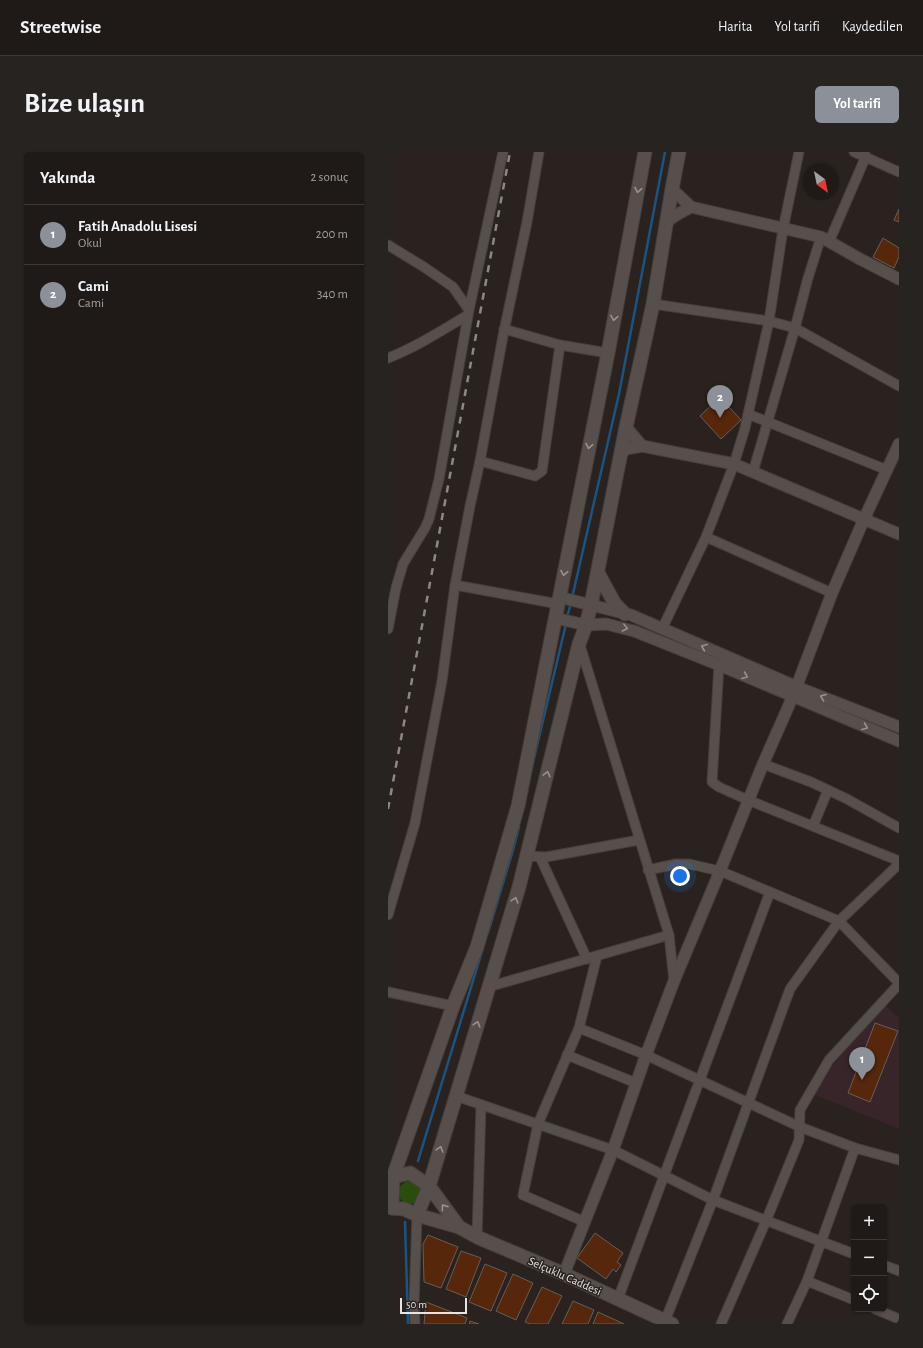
<!DOCTYPE html>
<html lang="tr">
<meta charset="utf-8">
<style>
:root{--surface:#1f1a17;--page:#272320;--text:#f1f3f6;--muted:#a1a1a1;--line:#3c3836;--accent:#8c9099}
body{margin:0;font-family:"Alegreya Sans",sans-serif;background:var(--page);color:var(--text)}
.controls{position:absolute;right:12px;bottom:12px;display:grid;overflow:hidden;border-radius:6px;box-shadow:0 1px 3px #0004}
.controls button{width:36px;height:36px;display:grid;place-items:center;padding:0;border:0;border-bottom:1px solid var(--line);background:var(--surface);color:var(--text);font:20px sans-serif}
.compass{position:absolute;left:415px;top:12px;width:36px;height:36px;border-radius:50%;background:var(--surface);box-shadow:0 1px 3px #0004;rotate:147deg}
.scale{position:absolute;left:12px;bottom:10px;width:67px;box-sizing:border-box;padding-left:4px;border:2px solid #e9e4e2;border-top:0;font-size:11px;line-height:14px;white-space:nowrap;color:#e9e4e2;-webkit-text-stroke:3px #29221f;paint-order:stroke}
.you{position:absolute;left:292px;top:724px;width:14px;height:14px;margin:-10px;border:3px solid #fff;border-radius:50%;background:#1a73e8;box-shadow:0 0 0 6px #1a73e833}
.badge{display:grid;place-items:center;width:26px;height:26px;border-radius:50%;background:var(--accent);color:#fff;font-size:13px;font-weight:700}
.pin{position:absolute;translate:-50% -33px;filter:drop-shadow(0 1px 2px #0008)}
.pin::after{content:'';position:absolute;top:21px;width:14px;height:12px;background:inherit;clip-path:polygon(0 0,100% 0,50% 100%)}
.list{margin:0;padding:0;list-style:none}
h2{display:flex;justify-content:space-between;align-items:center;height:52px;margin:0;padding:0 16px;font-size:17px}
h2 small{font-size:13px;font-weight:400;color:var(--muted)}
.list li{display:grid;grid-template-columns:26px 1fr auto;gap:12px;align-items:center;box-sizing:border-box;height:60px;padding:0 16px;border-top:1px solid var(--line)}
.list b{display:block;font-size:15px;white-space:nowrap}
.list p{margin:0;font-size:13px;white-space:nowrap;color:var(--muted)}
.list em{font-size:13px;font-style:normal;color:var(--muted)}
.icon{flex:none;width:22px;height:22px;fill:none;stroke:currentColor;stroke-width:2;stroke-linecap:round;stroke-linejoin:round}
.map{position:relative;flex:none;width:511px;height:1172px;overflow:hidden;border-radius:6px}
header{display:flex;align-items:center;gap:24px;box-sizing:border-box;height:56px;padding:0 20px;background:var(--surface);border-bottom:1px solid var(--line)}
header strong{font-size:19px}
nav{display:flex;gap:22px;margin-inline-start:auto;font-size:14px}
.intro{display:flex;align-items:center;justify-content:space-between;box-sizing:border-box;height:96px;padding:0 24px}
h1{margin:0;font-size:28px}
.button{padding:10px 18px;border-radius:6px;background:var(--accent);color:#fff;font-size:14px;font-weight:700}
main{display:flex;gap:24px;padding:0 24px}
aside{flex:1;background:var(--surface);border-radius:6px;box-shadow:0 1px 3px #0004}
.map>svg:first-child{display:block}
</style>
<header>
<strong>Streetwise</strong>
<nav><a>Harita</a><a>Yol tarifi</a><a>Kaydedilen</a></nav>
</header>
<div class="intro"><h1>Bize ulaşın</h1><a class="button">Yol tarifi</a></div>
<main>
<aside>
<h2>Yakında<small>2 sonuç</small></h2>
<ul class="list">
<li><span class="badge">1</span><div><b>Fatih Anadolu Lisesi</b><p>Okul</p></div><em>200 m</em></li>
<li><span class="badge">2</span><div><b>Cami</b><p>Cami</p></div><em>340 m</em></li>
</ul>
</aside>
<div class="map">
<svg width="511" height="1172" viewBox="0 0 511 1172">
<rect width="100%" height="100%" fill="#29221f"/>
<path fill="#38252a" d="M 497,853 L 511,866 L 511,977 L 427,943 L 445,913 Z"/>
<path fill="#2a4d0d" d="M 20,1029 L 24,1029 L 34,1035 L 30,1050 C 12,1059 2,1036 20,1029 Z"/>
<g fill="none" stroke-linecap="round" stroke-linejoin="round">
<g stroke="#1a5484" stroke-width="2.5">
<path d="M 184,446 L 231,242 L 277,0"/>
<path d="M 179,465 L 183,451"/>
<path d="M 143,619 L 178,472"/>
<path d="M 100,781 L 125,698 L 131,675"/>
<path d="M 30,1009 L 95,796"/>
<path d="M 17,1070 L 20,1172"/>
</g>
</g>
<g fill="#56270b" stroke="#665e5a">
<path d="M 511,57 L 511,70 L 506,68 Z"/>
<path d="M 495,86 L 511,96 L 511,105 L 506,116 L 485,105 Z"/>
<path d="M 332,245 L 353,268 L 333,287 L 312,264 Z"/>
<path d="M 487,871 L 510,879 L 482,950 L 460,941 Z"/>
<path d="M 207,1081 L 235,1101 L 229,1110 L 233,1113 L 228,1120 L 225,1117 L 218,1127 L 189,1106 Z"/>
<path d="M 40,1083 L 70,1095 L 53,1136 L 36,1130 L 35,1092 Z"/>
<path d="M 73,1099 L 93,1106 L 78,1145 L 58,1137 Z"/>
<path d="M 97,1112 L 119,1121 L 103,1159 L 81,1150 Z"/>
<path d="M 125,1122 L 145,1131 L 128,1168 L 108,1159 Z"/>
<path d="M 154,1135 L 174,1144 L 160,1172 L 142,1172 L 137,1170 Z"/>
<path d="M 185,1149 L 206,1158 L 200,1172 L 174,1172 Z"/>
<path d="M 38,1150 L 79,1166 L 77,1172 L 36,1172 Z"/>
<path d="M 210,1160 L 236,1172 L 205,1172 Z"/>
<path d="M 82,1169 L 91,1172 L 81,1172 Z"/>
</g>
<g fill="none" stroke-linecap="round" stroke-linejoin="round">
<defs>
<g id="minor">
<path d="M 151,0 L 139,70 L 115,184 L 92,309 L 82,354 L 67,433 L 170,452"/>
<path d="M 466,0 L 511,20"/>
<path d="M 441,90 L 478,4"/>
<path d="M 0,93 L 36,115 L 65,135 L 81,158"/>
<path d="M 265,152 L 381,169 L 407,176 L 511,234"/>
<path d="M 116,177 L 172,193 L 220,201"/>
<path d="M 0,206 C 29,195 54,178 80,163"/>
<path d="M 360,262 L 499,318"/>
<path d="M 92,309 L 147,324 L 154,319 L 172,193"/>
<path d="M 365,320 L 407,176 L 420,126 L 433,85"/>
<path d="M 318,385 L 444,441"/>
<path d="M 0,477 L 8,436 L 15,412 L 37,376 L 41,367 L 51,327 L 81,158 L 115,0"/>
<path d="M 274,477 L 318,385 L 346,312 L 357,276 L 381,169 L 395,77 L 411,0"/>
<path d="M 192,493 L 281,783 L 286,829"/>
<path d="M 331,513 L 324,630 L 331,635 L 360,648 L 511,709"/>
<path d="M 375,612 L 423,630 L 459,647 L 511,676"/>
<path d="M 425,674 L 440,638"/>
<path d="M 139,704 L 158,705 L 251,688"/>
<path d="M 152,705 L 199,807"/>
<path d="M 260,718 L 288,712 L 301,712 L 332,719 L 451,769 L 511,831"/>
<path d="M 0,763 L 27,671 L 54,529 L 67,433"/>
<path d="M 100,835 L 281,783"/>
<path d="M 0,840 L 65,854"/>
<path d="M 191,876 L 258,903 L 412,975 L 467,996 L 511,1008"/>
<path d="M 179,903 L 248,931"/>
<path d="M 68,944 L 225,998 L 325,1048 L 466,1102"/>
<path d="M 197,1070 L 135,1043 L 150,972 L 191,876 L 209,804"/>
<path d="M 89,1085 L 93,953"/>
<path d="M 496,1113 L 511,1119"/>
<path d="M 419,1129 L 466,1148"/>
<path d="M 230,1147 L 382,740"/>
<path d="M 487,1157 L 511,1167"/>
<path d="M 277,1169 L 325,1048 L 402,837 L 451,769 L 511,712"/>
<path d="M 27,1172 L 26,1153 L 29,1063"/>
<path d="M 333,1172 L 378,1069 L 411,988 L 412,958 L 441,908 L 511,832"/>
<path d="M 399,1172 L 419,1129 L 467,996"/>
</g>
<g id="tertiary">
<path d="M 284,37 L 303,55 L 433,85 L 472,107 L 511,127"/>
<path d="M 278,70 L 290,62 L 303,55"/>
<path d="M 238,275 L 254,294"/>
<path d="M 233,302 L 238,297 L 254,294 L 346,312 L 511,382"/>
<path d="M 171,445 L 243,463 L 409,535 L 511,575"/>
<path d="M 167,466 L 198,473 L 218,472 L 246,479 L 331,513 L 511,589"/>
<path d="M 176,1122 L 225,998 L 258,903 L 286,829 L 332,719 L 375,612 L 405,544 L 444,441 L 476,367 L 511,292"/>
</g>
<g id="secondary">
<path d="M 210,421 L 227,452 L 237,462"/>
<path d="M 0,1029 L 5,1025 L 22,1021 L 41,1034 L 71,1075"/>
<path d="M 4,1056 L 5,1025 L 65,854 L 89,795 L 130,654 L 220,201 L 257,0"/>
<path d="M 4,1056 L 16,1057 L 29,1063 L 71,1075 L 89,1085 L 176,1122 L 284,1172"/>
<path d="M 29,1063 L 41,1034 L 131,735 L 191,492 L 198,473 L 203,453 L 238,275 L 265,152 L 284,37 L 291,0"/>
</g>
</defs>
<use href="#minor" stroke="#463f3c" stroke-width="11"/>
<use href="#tertiary" stroke="#463f3c" stroke-width="13"/>
<use href="#secondary" stroke="#463f3c" stroke-width="15"/>
<use href="#minor" stroke="#574f4b" stroke-width="9"/>
<use href="#tertiary" stroke="#574f4b" stroke-width="11"/>
<use href="#secondary" stroke="#574f4b" stroke-width="13"/>
<path stroke="#8d8785" stroke-width="2.5" stroke-dasharray="7 7" stroke-linecap="butt" d="M 0,657 L 122,0"/>
</g>
<defs><path id="oneway-chevron" d="M-2-3.5L2.5 0L-2 3.5" fill="none" stroke-width="1.6" stroke-linecap="round" stroke-linejoin="round"/></defs>
<g stroke="#99928f">
<use href="#oneway-chevron" transform="translate(250 38) rotate(101)"/>
<use href="#oneway-chevron" transform="translate(226 166) rotate(100)"/>
<use href="#oneway-chevron" transform="translate(201 294) rotate(101)"/>
<use href="#oneway-chevron" transform="translate(176 421) rotate(101)"/>
<use href="#oneway-chevron" transform="translate(237 476) rotate(14)"/>
<use href="#oneway-chevron" transform="translate(316 495) rotate(-157)"/>
<use href="#oneway-chevron" transform="translate(357 524) rotate(23)"/>
<use href="#oneway-chevron" transform="translate(435 545) rotate(-159)"/>
<use href="#oneway-chevron" transform="translate(477 575) rotate(22)"/>
<use href="#oneway-chevron" transform="translate(159 622) rotate(-76)"/>
<use href="#oneway-chevron" transform="translate(127 748) rotate(-73)"/>
<use href="#oneway-chevron" transform="translate(89 872) rotate(-74)"/>
<use href="#oneway-chevron" transform="translate(52 997) rotate(-73)"/>
<use href="#oneway-chevron" transform="translate(56 1055) rotate(-125)"/>
</g>
<g text-anchor="middle" stroke-width="3" stroke-linejoin="round" paint-order="stroke">
<g font-size="12" fill="#e9e4e2" stroke="#29221f">
<text transform="translate(177 1124) rotate(24)" y="4">Selçuklu Caddesi</text>
</g>
</g>
</svg>
<div class="controls">
<button>+</button>
<button>−</button>
<button><svg class="icon" aria-label="locate" viewBox="0 0 24 24"><circle cx="12" cy="12" r="6"/><path d="M12 2v4M12 18v4M2 12h4M18 12h4"/></svg></button>
</div>
<svg class="compass" viewBox="-18 -18 36 36"><path d="M0-13l5 13h-10z" fill="#e53935"/><path d="M0 13l5-13h-10z" fill="#a1a1a1"/></svg>
<div class="scale">50 m</div>
<div class="you"></div>
<div class="pin badge" style="left:474px;top:928px">1</div>
<div class="pin badge" style="left:332px;top:266px">2</div>
</div>
</main>
